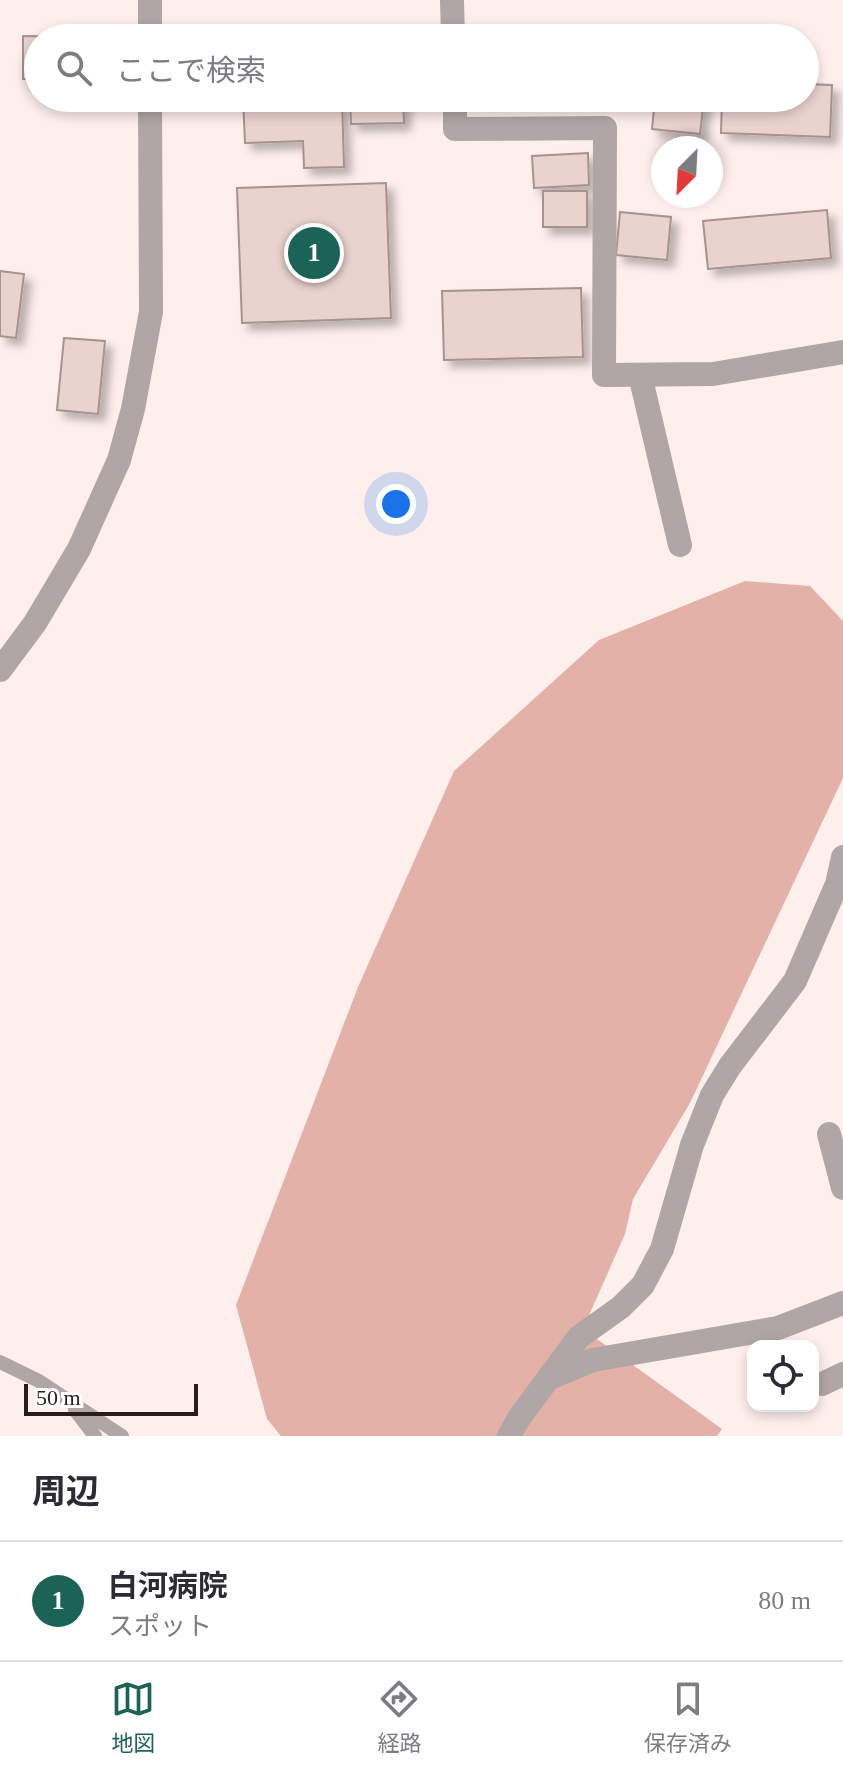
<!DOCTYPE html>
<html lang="ja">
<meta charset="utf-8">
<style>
:root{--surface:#fff;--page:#f2f2f3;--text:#2b2b33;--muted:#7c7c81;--line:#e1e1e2;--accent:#1b6357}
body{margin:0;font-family:"Times New Roman","Noto Sans JP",serif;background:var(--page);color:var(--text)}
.controls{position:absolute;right:24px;bottom:24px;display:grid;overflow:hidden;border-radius:16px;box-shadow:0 4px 12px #0003}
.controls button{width:72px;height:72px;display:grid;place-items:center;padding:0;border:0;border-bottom:2px solid var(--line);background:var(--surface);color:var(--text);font:40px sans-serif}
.compass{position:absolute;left:651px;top:136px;width:72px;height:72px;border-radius:50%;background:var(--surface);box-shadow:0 4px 12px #0003;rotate:204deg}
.scale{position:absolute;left:24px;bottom:20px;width:174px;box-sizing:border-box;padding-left:8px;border:4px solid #261e1c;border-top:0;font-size:22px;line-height:28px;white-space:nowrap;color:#261e1c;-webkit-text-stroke:6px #fff;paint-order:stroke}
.you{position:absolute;left:396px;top:504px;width:28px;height:28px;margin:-20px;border:6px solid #fff;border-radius:50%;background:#1a73e8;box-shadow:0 0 0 12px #1a73e833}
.badge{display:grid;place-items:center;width:52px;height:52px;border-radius:50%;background:var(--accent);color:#fff;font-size:26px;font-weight:700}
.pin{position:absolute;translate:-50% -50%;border:4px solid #fff;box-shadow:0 2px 8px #0006}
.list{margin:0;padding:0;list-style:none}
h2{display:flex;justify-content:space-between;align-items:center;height:104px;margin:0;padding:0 32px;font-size:34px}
h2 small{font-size:26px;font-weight:400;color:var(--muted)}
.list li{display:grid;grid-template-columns:52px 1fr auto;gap:24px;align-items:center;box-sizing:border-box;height:120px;padding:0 32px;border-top:2px solid var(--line)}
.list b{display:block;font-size:30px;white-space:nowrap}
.list p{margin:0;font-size:26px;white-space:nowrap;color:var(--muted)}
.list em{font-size:26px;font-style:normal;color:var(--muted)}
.icon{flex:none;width:44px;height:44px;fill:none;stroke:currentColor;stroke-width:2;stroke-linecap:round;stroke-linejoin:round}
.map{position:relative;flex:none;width:843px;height:1436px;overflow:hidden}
.search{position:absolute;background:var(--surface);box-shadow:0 4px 12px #0003;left:24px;right:24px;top:24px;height:88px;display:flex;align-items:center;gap:20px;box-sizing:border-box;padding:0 28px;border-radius:44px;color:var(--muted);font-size:30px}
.sheet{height:224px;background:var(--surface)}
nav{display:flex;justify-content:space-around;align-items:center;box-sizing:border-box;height:112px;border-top:2px solid var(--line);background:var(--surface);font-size:22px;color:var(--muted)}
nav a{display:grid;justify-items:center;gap:4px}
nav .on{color:var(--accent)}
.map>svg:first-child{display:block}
</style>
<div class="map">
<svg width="843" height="1436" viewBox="0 0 843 1436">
<defs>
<filter id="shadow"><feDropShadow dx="7" dy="7" stdDeviation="4" flood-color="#0004"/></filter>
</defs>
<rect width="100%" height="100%" fill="#feefed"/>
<path fill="#e4b1a8" d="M 745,581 L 810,586 L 843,621 L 843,778 L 690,1103 L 633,1199 L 625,1234 L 583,1329 L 722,1429 L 717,1436 L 281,1436 L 267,1419 L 236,1305 L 358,987 L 454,771 L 599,640 Z"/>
<g fill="#ead3cf" stroke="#a8928e" stroke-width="2" filter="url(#shadow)">
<path d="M 23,36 L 104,37 L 104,38 L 38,38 L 38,79 L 23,79 Z"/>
<path d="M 805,84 L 832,85 L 830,137 L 721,133 L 722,98 L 805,98 Z"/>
<path d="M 243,98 L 342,98 L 344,167 L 304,168 L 303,141 L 245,143 Z"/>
<path d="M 350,98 L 403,98 L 404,123 L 351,124 Z"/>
<path d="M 655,98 L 704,98 L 700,134 L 652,129 Z"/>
<path d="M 588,153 L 589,185 L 534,188 L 532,156 Z"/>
<path d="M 386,183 L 391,318 L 242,323 L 237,188 Z"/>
<rect x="543" y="191" width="44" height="36"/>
<path d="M 827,210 L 831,258 L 708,269 L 703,221 Z"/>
<path d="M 620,212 L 671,217 L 667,260 L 616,255 Z"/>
<path d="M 0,271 L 24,274 L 16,338 L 0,336 Z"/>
<path d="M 581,288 L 583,357 L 444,360 L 442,291 Z"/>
<path d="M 64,338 L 105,341 L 98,414 L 57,410 Z"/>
</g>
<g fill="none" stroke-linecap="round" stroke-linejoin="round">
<g stroke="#b0a6a5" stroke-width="14">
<path d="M 0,1362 L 39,1381 L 122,1436"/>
<path d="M 75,1410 L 95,1436"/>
</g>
<g stroke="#b0a6a5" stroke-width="24">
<path d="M 452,0 L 453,38"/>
<path d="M 455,98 L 455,129 L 605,128 L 604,375 L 713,374 L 843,352"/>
<path d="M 640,375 L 680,545"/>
<path d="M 829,1134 L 843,1188"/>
<path d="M 550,1378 L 593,1360 L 778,1328 L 843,1303"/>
<path d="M 822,1384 L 843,1374"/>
<path d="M 509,1436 L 519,1418 L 579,1337 L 621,1307 L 643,1285 L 662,1249 L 692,1145 L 712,1095 L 730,1066 L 795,981 L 837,884 L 843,857"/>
</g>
<g stroke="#b0a6a5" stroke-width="24">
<path d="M 150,0 L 150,38"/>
<path d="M 0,670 L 35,623 L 79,549 L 119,460 L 133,409 L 151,312 L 150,98"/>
</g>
</g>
</svg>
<div class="controls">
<button><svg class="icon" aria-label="locate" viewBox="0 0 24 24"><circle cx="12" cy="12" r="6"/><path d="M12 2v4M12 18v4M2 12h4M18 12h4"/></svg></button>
</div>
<svg class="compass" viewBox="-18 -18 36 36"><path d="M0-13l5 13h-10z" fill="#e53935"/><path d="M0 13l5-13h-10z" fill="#7c7c81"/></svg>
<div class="scale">50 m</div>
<div class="you"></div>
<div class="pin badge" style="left:314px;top:253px">1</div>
<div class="search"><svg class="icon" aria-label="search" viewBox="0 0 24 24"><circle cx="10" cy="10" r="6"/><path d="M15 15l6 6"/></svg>ここで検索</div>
</div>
<section class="sheet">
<h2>周辺<small></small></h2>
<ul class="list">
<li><span class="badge">1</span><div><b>白河病院</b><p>スポット</p></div><em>80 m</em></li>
</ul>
</section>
<nav>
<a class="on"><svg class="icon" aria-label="map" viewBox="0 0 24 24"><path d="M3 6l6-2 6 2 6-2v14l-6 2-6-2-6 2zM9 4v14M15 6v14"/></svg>地図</a>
<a><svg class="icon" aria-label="directions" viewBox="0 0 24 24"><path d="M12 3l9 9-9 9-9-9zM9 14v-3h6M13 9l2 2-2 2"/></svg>経路</a>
<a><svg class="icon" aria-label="saved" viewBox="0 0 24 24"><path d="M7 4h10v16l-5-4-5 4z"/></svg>保存済み</a>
</nav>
